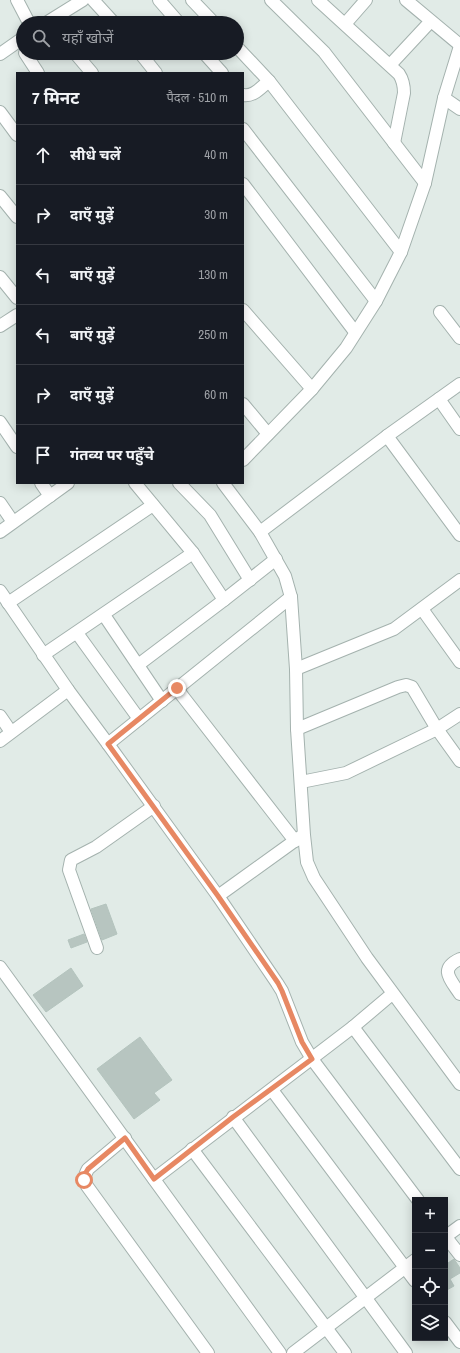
<!DOCTYPE html>
<html lang="hi">
<meta charset="utf-8">
<style>
:root{--surface:#171b24;--page:#20242c;--text:#f1f3f6;--muted:#9ea1a6;--line:#363941}
body{margin:0;font-family:"Archivo Narrow","Noto Sans Devanagari",sans-serif;background:var(--page);color:var(--text)}
.controls{position:absolute;right:12px;bottom:12px;display:grid;overflow:hidden;border-radius:0px;box-shadow:0 2px 10px #0003}
.controls button{width:36px;height:36px;display:grid;place-items:center;padding:0;border:0;border-bottom:1px solid var(--line);background:var(--surface);color:var(--text);font:20px sans-serif}
.stop{position:absolute;width:12px;height:12px;margin:-9px;border:3px solid #e78863;border-radius:50%;background:#fff}
.stop.end{background:#e78863;border-color:#fff;box-shadow:0 1px 4px #0008}
.list{margin:0;padding:0;list-style:none}
h2{display:flex;justify-content:space-between;align-items:center;height:52px;margin:0;padding:0 16px;font-size:17px}
h2 small{font-size:13px;font-weight:400;color:var(--muted)}
.list li{display:grid;grid-template-columns:26px 1fr auto;gap:12px;align-items:center;box-sizing:border-box;height:60px;padding:0 16px;border-top:1px solid var(--line)}
.list b{display:block;font-size:15px;white-space:nowrap}
.list em{font-size:13px;font-style:normal;color:var(--muted)}
.icon{flex:none;width:22px;height:22px;fill:none;stroke:currentColor;stroke-width:2;stroke-linecap:round;stroke-linejoin:round}
.map{position:relative;flex:none;width:460px;height:1353px;overflow:hidden}
.search{position:absolute;background:var(--surface);box-shadow:0 2px 10px #0003;left:16px;top:16px;width:228px;height:44px;display:flex;align-items:center;gap:10px;box-sizing:border-box;padding:0 14px;border-radius:22px;color:var(--muted);font-size:15px}
.panel{position:absolute;background:var(--surface);box-shadow:0 2px 10px #0003;left:16px;top:72px;width:228px;height:412px;border-radius:0px}
.map>svg:first-child{display:block}
</style>
<div class="map">
<svg width="460" height="1353" viewBox="0 0 460 1353">
<rect width="100%" height="100%" fill="#e1ebe7"/>
<g fill="#b7c5c0" stroke="#b4c4be">
<path d="M 106,904 L 117,934 L 102,940 L 91,909 Z"/>
<path d="M 84,934 L 87,942 L 71,948 L 68,940 Z"/>
<path d="M 71,968 L 83,986 L 46,1012 L 33,995 Z"/>
<path d="M 140,1037 L 172,1080 L 154,1093 L 160,1100 L 134,1119 L 97,1069 Z"/>
<path d="M 454,1259 L 460,1268 L 460,1273 L 450,1279 L 454,1286 L 445,1291 L 445,1265 Z"/>
</g>
<g fill="none" stroke-linecap="round" stroke-linejoin="round">
<defs>
<g id="minor">
<path d="M 17,0 L 29,23"/>
<path d="M 93,0 L 114,23"/>
<path d="M 159,0 L 179,23"/>
<path d="M 192,0 L 214,23"/>
<path d="M 271,0 L 324,52 L 425,183"/>
<path d="M 318,0 L 399,74 C 403,80 404,85 404,93 L 394,143"/>
<path d="M 406,0 L 460,45"/>
<path d="M 46,23 L 83,0"/>
<path d="M 345,24 L 366,0"/>
<path d="M 237,47 L 269,81 L 401,252"/>
<path d="M 25,53 L 38,73"/>
<path d="M 75,53 L 92,73"/>
<path d="M 140,53 L 156,73"/>
<path d="M 204,53 L 222,73"/>
<path d="M 0,54 L 23,38"/>
<path d="M 390,65 L 430,22"/>
<path d="M 243,95 C 254,97 261,87 269,81"/>
<path d="M 444,98 L 460,109"/>
<path d="M 0,112 L 17,135"/>
<path d="M 243,129 L 376,301"/>
<path d="M 243,184 L 355,332"/>
<path d="M 0,196 L 17,217"/>
<path d="M 0,277 L 17,298"/>
<path d="M 243,310 L 312,389"/>
<path d="M 440,312 L 460,338"/>
<path d="M 0,326 L 17,315"/>
<path d="M 439,399 L 460,429"/>
<path d="M 243,404 L 268,434"/>
<path d="M 0,422 L 17,447"/>
<path d="M 387,436 L 460,535"/>
<path d="M 243,460 L 312,389 L 346,348 L 376,301 L 401,252 L 425,183 L 444,98 L 460,46"/>
<path d="M 41,483 L 50,496"/>
<path d="M 135,483 L 193,553 L 224,600"/>
<path d="M 179,483 L 210,515 L 250,580"/>
<path d="M 223,483 L 260,532 L 285,576 L 291,597 L 296,669 L 297,729 L 304,835 L 307,862 L 314,878 L 367,958 L 460,1084"/>
<path d="M 0,503 L 13,522"/>
<path d="M 0,532 L 68,483"/>
<path d="M 260,532 L 387,436 L 460,384"/>
<path d="M 0,591 L 68,690 L 108,744 L 218,896 L 277,983 L 282,991 L 302,1042 L 312,1059 L 418,1200"/>
<path d="M 8,603 L 153,505"/>
<path d="M 422,609 L 460,662"/>
<path d="M 104,615 L 162,701"/>
<path d="M 77,633 L 139,719"/>
<path d="M 43,655 L 193,553"/>
<path d="M 138,665 L 224,600 L 276,559"/>
<path d="M 296,669 L 394,629 L 460,580"/>
<path d="M 177,689 L 295,841"/>
<path d="M 0,716 L 11,732"/>
<path d="M 297,729 L 398,687 L 406,685 L 412,687 L 437,729 L 460,761"/>
<path d="M 0,741 L 68,690"/>
<path d="M 108,744 L 291,597"/>
<path d="M 301,782 L 346,773 L 437,729 L 460,714"/>
<path d="M 218,896 L 300,837"/>
<path d="M 97,948 L 69,870 L 71,860 L 96,847 L 154,806"/>
<path d="M 460,959 C 438,969 451,980 460,994"/>
<path d="M 0,967 L 280,1353"/>
<path d="M 353,1027 L 460,1169"/>
<path d="M 272,1090 L 415,1281"/>
<path d="M 233,1117 L 406,1353"/>
<path d="M 125,1138 L 88,1169 C 84,1176 84,1179 87,1186 L 208,1353"/>
<path d="M 192,1149 L 345,1353"/>
<path d="M 154,1179 L 353,1027 L 392,994"/>
<path d="M 445,1236 L 460,1255"/>
<path d="M 445,1237 L 460,1226"/>
<path d="M 445,1322 L 460,1342"/>
<path d="M 293,1353 L 415,1260"/>
</g>
</defs>
<use href="#minor" stroke="#a4b2ae" stroke-width="14"/>
<use href="#minor" stroke="#fff" stroke-width="12"/>
</g>
<g fill="none" stroke-linecap="round" stroke-linejoin="round">
<path stroke="#e78863" stroke-width="5" d="M 84,1180 L 85,1174 L 88,1169 L 125,1138 L 154,1179 L 233,1117 L 312,1059 L 302,1042 L 282,991 L 278,983 L 218,896 L 108,744 L 177,688"/>
</g>
</svg>
<div class="controls">
<button>+</button>
<button>−</button>
<button><svg class="icon" aria-label="locate" viewBox="0 0 24 24"><circle cx="12" cy="12" r="6"/><path d="M12 2v4M12 18v4M2 12h4M18 12h4"/></svg></button>
<button><svg class="icon" aria-label="layers" viewBox="0 0 24 24"><path d="M12 4l9 5-9 5-9-5zM3 14l9 5 9-5"/></svg></button>
</div>
<div class="stop" style="left:84px;top:1180px"></div>
<div class="stop end" style="left:177px;top:688px"></div>
<div class="search"><svg class="icon" aria-label="search" viewBox="0 0 24 24"><circle cx="10" cy="10" r="6"/><path d="M15 15l6 6"/></svg>यहाँ खोजें</div>
<section class="panel">
<h2>7 मिनट<small>पैदल · 510 m</small></h2>
<ul class="list">
<li><svg class="icon" aria-label="ahead" viewBox="0 0 24 24"><path d="M12 20V5M6 11l6-6 6 6"/></svg><div><b>सीधे चलें</b></div><em>40 m</em></li>
<li><svg class="icon" aria-label="right" viewBox="0 0 24 24"><path d="M7 20v-9h11M14 6l5 5-5 5"/></svg><div><b>दाएँ मुड़ें</b></div><em>30 m</em></li>
<li><svg class="icon" aria-label="left" viewBox="0 0 24 24"><path d="M17 20v-9H6M10 6l-5 5 5 5"/></svg><div><b>बाएँ मुड़ें</b></div><em>130 m</em></li>
<li><svg class="icon" aria-label="left" viewBox="0 0 24 24"><path d="M17 20v-9H6M10 6l-5 5 5 5"/></svg><div><b>बाएँ मुड़ें</b></div><em>250 m</em></li>
<li><svg class="icon" aria-label="right" viewBox="0 0 24 24"><path d="M7 20v-9h11M14 6l5 5-5 5"/></svg><div><b>दाएँ मुड़ें</b></div><em>60 m</em></li>
<li><svg class="icon" aria-label="arrive" viewBox="0 0 24 24"><path d="M6 21V4h12l-3 4 3 4H6"/></svg><div><b>गंतव्य पर पहुँचे</b></div></li>
</ul>
</section>
</div>
